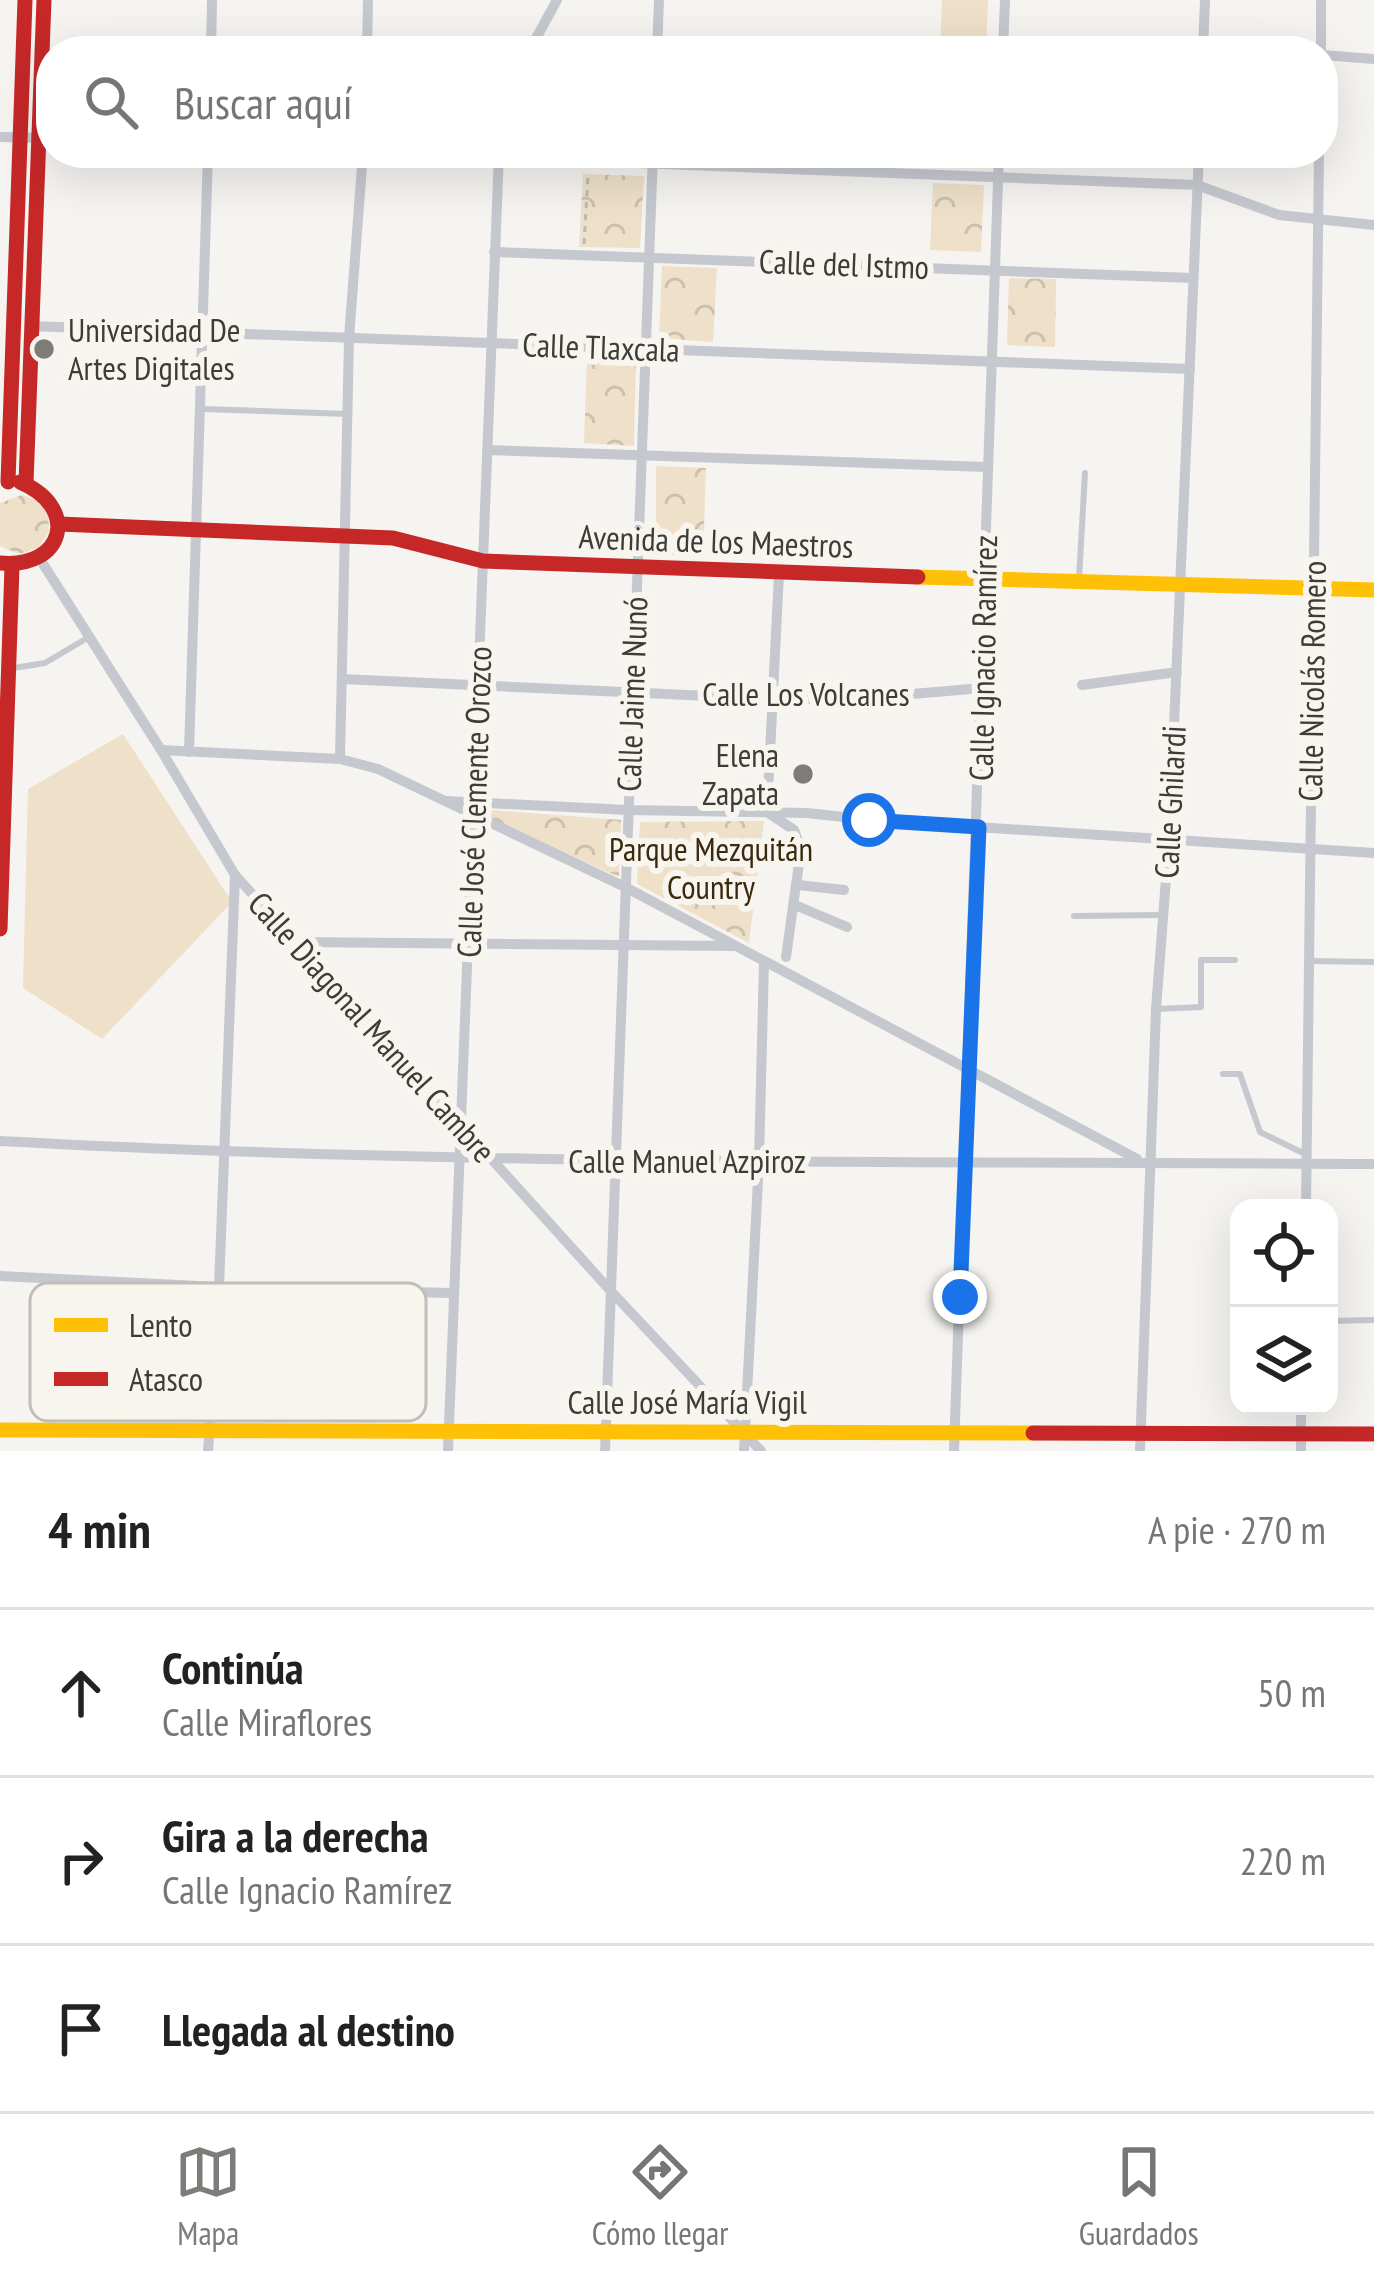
<!DOCTYPE html>
<html lang="es">
<meta charset="utf-8">
<style>
:root{--surface:#fff;--page:#f2f2f2;--text:#222;--muted:#767676;--line:#e0e0e0;--accent:#7e7c79}
body{margin:0;font-family:"PT Sans Narrow",sans-serif;background:var(--page);color:var(--text)}
.controls{position:absolute;right:36px;bottom:36px;display:grid;overflow:hidden;border-radius:24px;box-shadow:0 12px 48px #0002}
.controls button{width:108px;height:108px;display:grid;place-items:center;padding:0;border:0;border-bottom:3px solid var(--line);background:var(--surface);color:var(--text);font:60px sans-serif}
.stop{position:absolute;width:36px;height:36px;margin:-27px;border:9px solid #1a73e8;border-radius:50%;background:#fff}
.stop.end{background:#1a73e8;border-color:#fff;box-shadow:0 3px 12px #0008}
.list{margin:0;padding:0;list-style:none}
h2{display:flex;justify-content:space-between;align-items:center;height:156px;margin:0;padding:0 48px;font-size:51px}
h2 small{font-size:39px;font-weight:400;color:var(--muted)}
.list li{display:grid;grid-template-columns:78px 1fr auto;gap:36px;align-items:center;box-sizing:border-box;height:168px;padding:0 48px;border-top:3px solid var(--line)}
.list b{display:block;font-size:45px;white-space:nowrap}
.list p{margin:0;font-size:39px;white-space:nowrap;color:var(--muted)}
.list em{font-size:39px;font-style:normal;color:var(--muted)}
.icon{flex:none;width:66px;height:66px;fill:none;stroke:currentColor;stroke-width:2;stroke-linecap:round;stroke-linejoin:round}
.map{position:relative;flex:none;width:1374px;height:1451px;overflow:hidden}
.search{position:absolute;background:var(--surface);box-shadow:0 12px 48px #0002;left:36px;right:36px;top:36px;height:132px;display:flex;align-items:center;gap:30px;box-sizing:border-box;padding:0 42px;border-radius:48px;color:var(--muted);font-size:45px}
.sheet{height:660px;background:var(--surface)}
nav{display:flex;justify-content:space-around;align-items:center;box-sizing:border-box;height:168px;border-top:3px solid var(--line);background:var(--surface);font-size:33px;color:var(--muted)}
nav a{display:grid;justify-items:center;gap:6px}
nav .on{color:var(--accent)}
.map>svg:first-child{display:block}
</style>
<div class="map">
<svg width="1374" height="1451" viewBox="0 0 1374 1451">
<defs>
<pattern id="park-crowns" width="20" height="18" patternUnits="userSpaceOnUse" patternTransform="scale(3)"><rect width="20" height="18" fill="#eee0c9"/><path d="M2 6a3 3 0 1 1 6 0M12 15a3 3 0 1 1 6 0" fill="none" stroke="#cdc1ad"/></pattern>
</defs>
<rect width="100%" height="100%" fill="#f6f4f1"/>
<g fill="url(#park-crowns)">
<path d="M 583,174 L 644,176 L 640,248 L 579,247 Z"/>
<path d="M 933,183 L 984,185 L 981,252 L 930,250 Z"/>
<path d="M 662,266 L 717,268 L 713,342 L 659,338 Z"/>
<path d="M 1009,278 L 1056,279 L 1055,347 L 1007,345 Z"/>
<path d="M 587,358 L 636,358 L 634,446 L 584,443 Z"/>
<path d="M 656,466 L 706,468 L 703,557 L 656,554 Z"/>
<path d="M 22,495 C 41,500 50,511 49,531 L 38,548 L 19,554 L 0,546 L 0,503 Z"/>
<path d="M 479,809 L 621,820 L 619,877 L 479,815 Z"/>
<path d="M 764,821 L 749,943 L 637,884 L 640,822 Z"/>
</g>
<g fill="#eee0c9">
<path d="M 942,0 L 988,0 L 986,51 L 940,51 Z"/>
<path d="M 123,734 L 232,902 L 102,1039 L 23,988 L 28,789 Z"/>
</g>
<g fill="none" stroke-linecap="round" stroke-linejoin="round">
<path stroke="#bababe" stroke-width="3" stroke-dasharray="6 6" stroke-linecap="butt" d="M 584,244 L 588,176"/>
<g stroke="#c6c8d0" stroke-width="6">
<path d="M 202,409 L 348,414"/>
<path d="M 1079,579 L 1085,473"/>
<path d="M 14,668 L 45,663 L 89,637"/>
<path d="M 1074,916 L 1163,915"/>
<path d="M 1309,961 L 1374,962"/>
<path d="M 1156,1009 L 1201,1007 L 1201,960 L 1235,960"/>
<path d="M 1223,1074 L 1240,1074 L 1260,1132 L 1307,1155"/>
<path d="M 1329,1321 L 1374,1320"/>
</g>
<g stroke="#c6c8d0" stroke-width="10">
<path d="M 211,51 L 212,0"/>
<path d="M 367,51 L 368,0"/>
<path d="M 529,51 L 557,0"/>
<path d="M 657,51 L 659,0"/>
<path d="M 1003,51 L 1005,0"/>
<path d="M 1203,51 L 1205,0"/>
<path d="M 1321,51 L 1321,0"/>
<path d="M 1323,55 L 1374,59"/>
<path d="M 0,137 L 51,138"/>
<path d="M 378,153 L 1197,185 L 1279,215 L 1374,225"/>
<path d="M 494,252 L 1193,278"/>
<path d="M 30,326 L 1190,369"/>
<path d="M 487,450 L 987,467"/>
<path d="M 40,559 L 161,750 L 235,875 L 608,1288 L 761,1451"/>
<path d="M 342,679 L 774,699 L 855,699 L 982,688"/>
<path d="M 1082,685 L 1177,672"/>
<path d="M 161,750 L 340,759 L 378,769 L 625,887 L 1137,1159"/>
<path d="M 189,752 L 208,153"/>
<path d="M 340,759 L 349,338 L 363,153"/>
<path d="M 447,801 L 628,810 L 807,813 L 853,818"/>
<path d="M 767,812 L 779,574"/>
<path d="M 770,814 L 794,830 L 801,849 L 786,957"/>
<path d="M 869,820 L 1374,853"/>
<path d="M 798,885 L 844,890"/>
<path d="M 795,905 L 847,927"/>
<path d="M 293,942 L 733,946"/>
<path d="M 0,1141 C 458,1166 916,1161 1374,1164"/>
<path d="M 1306,1208 L 1319,153"/>
<path d="M 0,1276 L 219,1287 L 451,1293"/>
<path d="M 208,1451 L 219,1287 L 235,875"/>
<path d="M 448,1451 L 499,153"/>
<path d="M 605,1451 L 653,153"/>
<path d="M 744,1451 L 759,1161 L 764,962"/>
<path d="M 954,1451 L 999,153"/>
<path d="M 1140,1451 L 1156,1009 L 1169,840 L 1199,153"/>
<path d="M 1301,1451 L 1301,1406"/>
</g>
<g stroke="#ffc107" stroke-width="15">
<path d="M 918,577 L 1374,590"/>
<path d="M 0,1430 L 1033,1433"/>
</g>
<g stroke="#c62828" stroke-width="15">
<path d="M 8,482 L 25,0"/>
<path d="M 26,483 L 44,0"/>
<path d="M 59,524 L 393,538 L 483,561 L 918,577"/>
<path d="M 0,563 C 65,569 80,507 20,482"/>
<path d="M 0,929 L 12,566"/>
<path d="M 1033,1433 L 1374,1434"/>
</g>
</g>
<g fill="none" stroke-linecap="round" stroke-linejoin="round">
<path stroke="#1a73e8" stroke-width="15" d="M 869,820 L 979,827 L 960,1297"/>
</g>
<g fill="#7e7c79" stroke="#f8f5ef" stroke-width="4.5">
<circle cx="44" cy="349" r="12"/>
<circle cx="803" cy="774" r="12"/>
</g>
<g text-anchor="middle" stroke-width="12" stroke-linejoin="round" paint-order="stroke">
<g font-size="33" fill="#3d3c39" stroke="#f8f5ef">
<text transform="translate(844 264) rotate(2)" y="12">Calle del Istmo</text>
<text transform="translate(601 347) rotate(2)" y="12">Calle Tlaxcala</text>
<text transform="translate(716 541) rotate(2)" y="12">Avenida de los Maestros</text>
<text transform="translate(983 658) rotate(-89)" y="12">Calle Ignacio Ramírez</text>
<text transform="translate(1312 681) rotate(-89)" y="12">Calle Nicolás Romero</text>
<text transform="translate(632 694) rotate(-88)" y="12">Calle Jaime Nunó</text>
<text x="806" y="706">Calle Los Volcanes</text>
<text transform="translate(474 802) rotate(-88)" y="12">Calle José Clemente Orozco</text>
<text transform="translate(1170 802) rotate(-87)" y="12">Calle Ghilardi</text>
<text transform="translate(372 1027) rotate(48)" y="12">Calle Diagonal Manuel Cambre</text>
<text x="687" y="1173">Calle Manuel Azpiroz</text>
<text x="687" y="1414">Calle José María Vigil</text>
</g>
<g font-size="33" fill="#3d3c39" stroke="#f8f5ef" text-anchor="start">
<text x="68" y="342">Universidad De<tspan x="68" dy="38">Artes Digitales</tspan></text>
<text x="779" y="767" text-anchor="end">Elena<tspan x="779" dy="38">Zapata</tspan></text>
</g>
<g font-size="33" fill="#3a2a0d" stroke="#f8f5ef">
<text x="711" y="861">Parque Mezquitán<tspan x="711" dy="38">Country</tspan></text>
</g>
</g>
<rect x="30" y="1283" width="396" height="138" rx="18" fill="#f8f5ef" stroke="#c0beb8" stroke-width="3"/>
<rect x="54" y="1318" width="54" height="14" fill="#ffc107"/>
<rect x="54" y="1372" width="54" height="14" fill="#c62828"/>
<g font-size="33" fill="#3d3c39">
<text x="129" y="1337">Lento</text>
<text x="129" y="1391">Atasco</text>
</g>
</svg>
<div class="controls">
<button><svg class="icon" aria-label="locate" viewBox="0 0 24 24"><circle cx="12" cy="12" r="6"/><path d="M12 2v4M12 18v4M2 12h4M18 12h4"/></svg></button>
<button><svg class="icon" aria-label="layers" viewBox="0 0 24 24"><path d="M12 4l9 5-9 5-9-5zM3 14l9 5 9-5"/></svg></button>
</div>
<div class="stop" style="left:869px;top:820px"></div>
<div class="stop end" style="left:960px;top:1297px"></div>
<div class="search"><svg class="icon" aria-label="search" viewBox="0 0 24 24"><circle cx="10" cy="10" r="6"/><path d="M15 15l6 6"/></svg>Buscar aquí</div>
</div>
<section class="sheet">
<h2>4 min<small>A pie · 270 m</small></h2>
<ul class="list">
<li><svg class="icon" aria-label="ahead" viewBox="0 0 24 24"><path d="M12 20V5M6 11l6-6 6 6"/></svg><div><b>Continúa</b><p>Calle Miraflores</p></div><em>50 m</em></li>
<li><svg class="icon" aria-label="right" viewBox="0 0 24 24"><path d="M7 20v-9h11M14 6l5 5-5 5"/></svg><div><b>Gira a la derecha</b><p>Calle Ignacio Ramírez</p></div><em>220 m</em></li>
<li><svg class="icon" aria-label="arrive" viewBox="0 0 24 24"><path d="M6 21V4h12l-3 4 3 4H6"/></svg><div><b>Llegada al destino</b></div></li>
</ul>
</section>
<nav>
<a class="on"><svg class="icon" aria-label="map" viewBox="0 0 24 24"><path d="M3 6l6-2 6 2 6-2v14l-6 2-6-2-6 2zM9 4v14M15 6v14"/></svg>Mapa</a>
<a><svg class="icon" aria-label="directions" viewBox="0 0 24 24"><path d="M12 3l9 9-9 9-9-9zM9 14v-3h6M13 9l2 2-2 2"/></svg>Cómo llegar</a>
<a><svg class="icon" aria-label="saved" viewBox="0 0 24 24"><path d="M7 4h10v16l-5-4-5 4z"/></svg>Guardados</a>
</nav>
